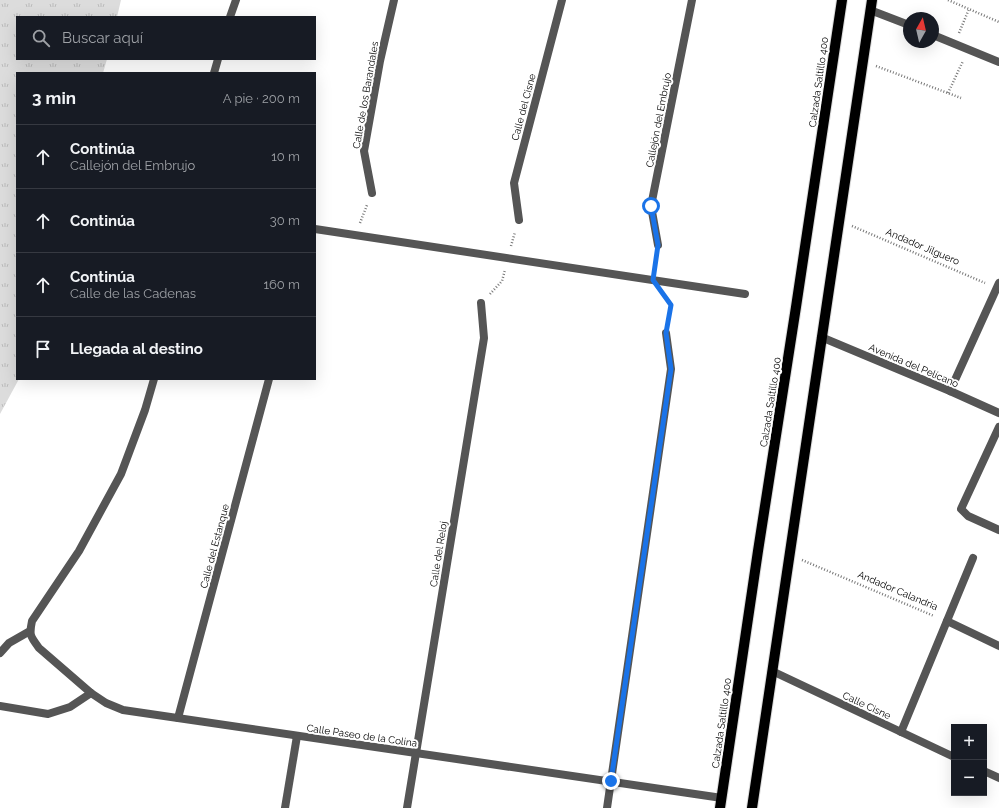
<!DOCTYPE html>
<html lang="es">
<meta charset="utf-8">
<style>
:root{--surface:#171b24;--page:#242831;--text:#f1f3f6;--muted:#9ea1a6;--line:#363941}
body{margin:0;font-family:Raleway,sans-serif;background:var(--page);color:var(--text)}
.controls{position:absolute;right:12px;bottom:12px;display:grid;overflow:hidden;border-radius:0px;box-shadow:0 4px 16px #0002}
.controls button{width:36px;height:36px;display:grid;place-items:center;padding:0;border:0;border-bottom:1px solid var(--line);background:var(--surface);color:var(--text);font:20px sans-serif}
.compass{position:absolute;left:903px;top:12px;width:36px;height:36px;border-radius:50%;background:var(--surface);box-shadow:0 4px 16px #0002;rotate:8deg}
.stop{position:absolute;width:12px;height:12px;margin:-9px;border:3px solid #1a73e8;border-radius:50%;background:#fff}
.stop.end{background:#1a73e8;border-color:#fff;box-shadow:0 1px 4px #0008}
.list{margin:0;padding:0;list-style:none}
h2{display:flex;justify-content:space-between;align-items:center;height:52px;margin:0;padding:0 16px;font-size:17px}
h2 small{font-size:13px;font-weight:400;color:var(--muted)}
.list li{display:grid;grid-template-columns:26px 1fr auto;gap:12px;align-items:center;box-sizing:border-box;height:64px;padding:0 16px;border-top:1px solid var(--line)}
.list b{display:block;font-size:15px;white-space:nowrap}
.list p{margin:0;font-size:13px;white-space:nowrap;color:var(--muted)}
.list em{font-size:13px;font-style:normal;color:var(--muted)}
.icon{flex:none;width:22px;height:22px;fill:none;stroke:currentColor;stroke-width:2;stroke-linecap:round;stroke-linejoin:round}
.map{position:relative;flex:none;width:999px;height:808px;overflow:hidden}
.search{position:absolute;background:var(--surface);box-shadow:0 4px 16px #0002;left:16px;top:16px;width:300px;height:44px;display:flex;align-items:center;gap:10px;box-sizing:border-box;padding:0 14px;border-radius:0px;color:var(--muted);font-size:15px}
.panel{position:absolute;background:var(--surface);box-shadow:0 4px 16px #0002;left:16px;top:72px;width:300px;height:308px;border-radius:0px}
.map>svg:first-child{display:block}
</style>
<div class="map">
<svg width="999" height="808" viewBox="0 0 999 808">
<defs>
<pattern id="grass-tufts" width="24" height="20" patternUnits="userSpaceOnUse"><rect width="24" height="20" fill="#dcdcdc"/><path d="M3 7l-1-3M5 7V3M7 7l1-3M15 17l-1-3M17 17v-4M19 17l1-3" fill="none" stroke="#bbb"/></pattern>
</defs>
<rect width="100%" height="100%" fill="#fff"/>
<path fill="url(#grass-tufts)" d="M 0,0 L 121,0 L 117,17 L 17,17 L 17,59 L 107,59 L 103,73 L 17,73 L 17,379 L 19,379 L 0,414 Z"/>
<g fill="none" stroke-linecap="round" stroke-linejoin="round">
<defs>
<g id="primary">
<path d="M 720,808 L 758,551 L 796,307 L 842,0"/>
<path d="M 752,808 L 872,0"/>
</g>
</defs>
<use href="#primary" stroke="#dbdbdb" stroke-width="12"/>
<g stroke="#777" stroke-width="2.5" stroke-dasharray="1 2" stroke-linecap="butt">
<path d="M 948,0 L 999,22"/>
<path d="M 959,33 L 969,9"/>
<path d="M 876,66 L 961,98"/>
<path d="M 948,93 L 963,61"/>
<path d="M 360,223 L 367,205"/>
<path d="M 852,226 L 985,283"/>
<path d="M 511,246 L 515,232"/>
<path d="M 490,294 L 502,281 L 505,270"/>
<path d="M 665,296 L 671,305 L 668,321"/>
<path d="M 802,560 L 934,616"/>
</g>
<g stroke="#555" stroke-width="8">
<path d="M 0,653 L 9,643 L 30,631"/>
<path d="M 0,706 L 48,714 L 70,707 L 91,693"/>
</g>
<g stroke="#555" stroke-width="8">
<path d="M 870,10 L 909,25"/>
<path d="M 230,17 L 236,0"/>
<path d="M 933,35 L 999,62"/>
<path d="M 214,73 L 218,59"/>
<path d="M 372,193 L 364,151 L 380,61 L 394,0"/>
<path d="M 519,220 L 514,183 L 562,0"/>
<path d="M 315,229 L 745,294"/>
<path d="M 658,245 L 651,206 L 692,0"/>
<path d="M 821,337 L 950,391 L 999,413"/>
<path d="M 154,379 L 145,410 L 121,474 L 79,551 L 32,621 C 29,635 30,636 39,648 L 91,693 L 106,703 L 123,710 L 722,798"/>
<path d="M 950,391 L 999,283"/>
<path d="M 999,427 L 967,496 L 961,509 L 968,516 L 999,530"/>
<path d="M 947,621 L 999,646"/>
<path d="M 772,671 L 954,757"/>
<path d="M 178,718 L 269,379"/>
<path d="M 901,732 L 973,558"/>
<path d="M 984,771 L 999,778"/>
<path d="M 285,808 L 297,736"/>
<path d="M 407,808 L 484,338 L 481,303"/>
<path d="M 607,808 L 671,369 L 666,333"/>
</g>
<use href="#primary" stroke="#000" stroke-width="10"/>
</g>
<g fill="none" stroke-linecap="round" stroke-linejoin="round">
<path stroke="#1a73e8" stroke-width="5" d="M 611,781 L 671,369 L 666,333 L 671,305 L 653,280 L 658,245 L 651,206"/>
</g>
<g text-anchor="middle" stroke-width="4" stroke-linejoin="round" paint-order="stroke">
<g font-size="10" fill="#000" stroke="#fff">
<text transform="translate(818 82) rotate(-82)" y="4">Calzada Saltillo 400</text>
<text transform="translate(365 95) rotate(-80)" y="4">Calle de los Barandales</text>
<text transform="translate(523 107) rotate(-75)" y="4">Calle del Cisne</text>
<text transform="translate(658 120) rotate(-79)" y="4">Callejón del Embrujo</text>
<text transform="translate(923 246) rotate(23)" y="4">Andador Jilguero</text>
<text transform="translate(914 365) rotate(23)" y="4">Avenida del Pelícano</text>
<text transform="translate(770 402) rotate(-81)" y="4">Calzada Saltillo 400</text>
<text transform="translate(214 546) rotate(-75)" y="4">Calle del Estanque</text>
<text transform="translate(438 554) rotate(-81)" y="4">Calle del Reloj</text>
<text transform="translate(898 590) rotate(23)" y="4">Andador Calandria</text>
<text transform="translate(867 705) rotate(25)" y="4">Calle Cisne</text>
<text transform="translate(721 723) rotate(-82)" y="4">Calzada Saltillo 400</text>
<text transform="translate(362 735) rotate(8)" y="4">Calle Paseo de la Colina</text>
</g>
</g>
</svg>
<div class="controls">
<button>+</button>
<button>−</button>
</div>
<svg class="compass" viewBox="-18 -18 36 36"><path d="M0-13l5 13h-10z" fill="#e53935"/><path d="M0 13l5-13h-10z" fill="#9ea1a6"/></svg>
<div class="stop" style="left:651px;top:206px"></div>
<div class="stop end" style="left:611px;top:781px"></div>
<div class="search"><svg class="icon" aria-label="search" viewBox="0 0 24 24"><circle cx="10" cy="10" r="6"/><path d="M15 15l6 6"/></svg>Buscar aquí</div>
<section class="panel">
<h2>3 min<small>A pie · 200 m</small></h2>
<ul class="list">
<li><svg class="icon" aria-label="ahead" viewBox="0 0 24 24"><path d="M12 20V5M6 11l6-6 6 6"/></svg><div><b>Continúa</b><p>Callejón del Embrujo</p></div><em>10 m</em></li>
<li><svg class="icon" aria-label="ahead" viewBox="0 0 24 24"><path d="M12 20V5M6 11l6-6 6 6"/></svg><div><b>Continúa</b></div><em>30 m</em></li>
<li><svg class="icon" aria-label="ahead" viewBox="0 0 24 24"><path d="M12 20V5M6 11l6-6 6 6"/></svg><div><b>Continúa</b><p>Calle de las Cadenas</p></div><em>160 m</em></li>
<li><svg class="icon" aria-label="arrive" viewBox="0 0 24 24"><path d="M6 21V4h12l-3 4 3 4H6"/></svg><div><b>Llegada al destino</b></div></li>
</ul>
</section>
</div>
